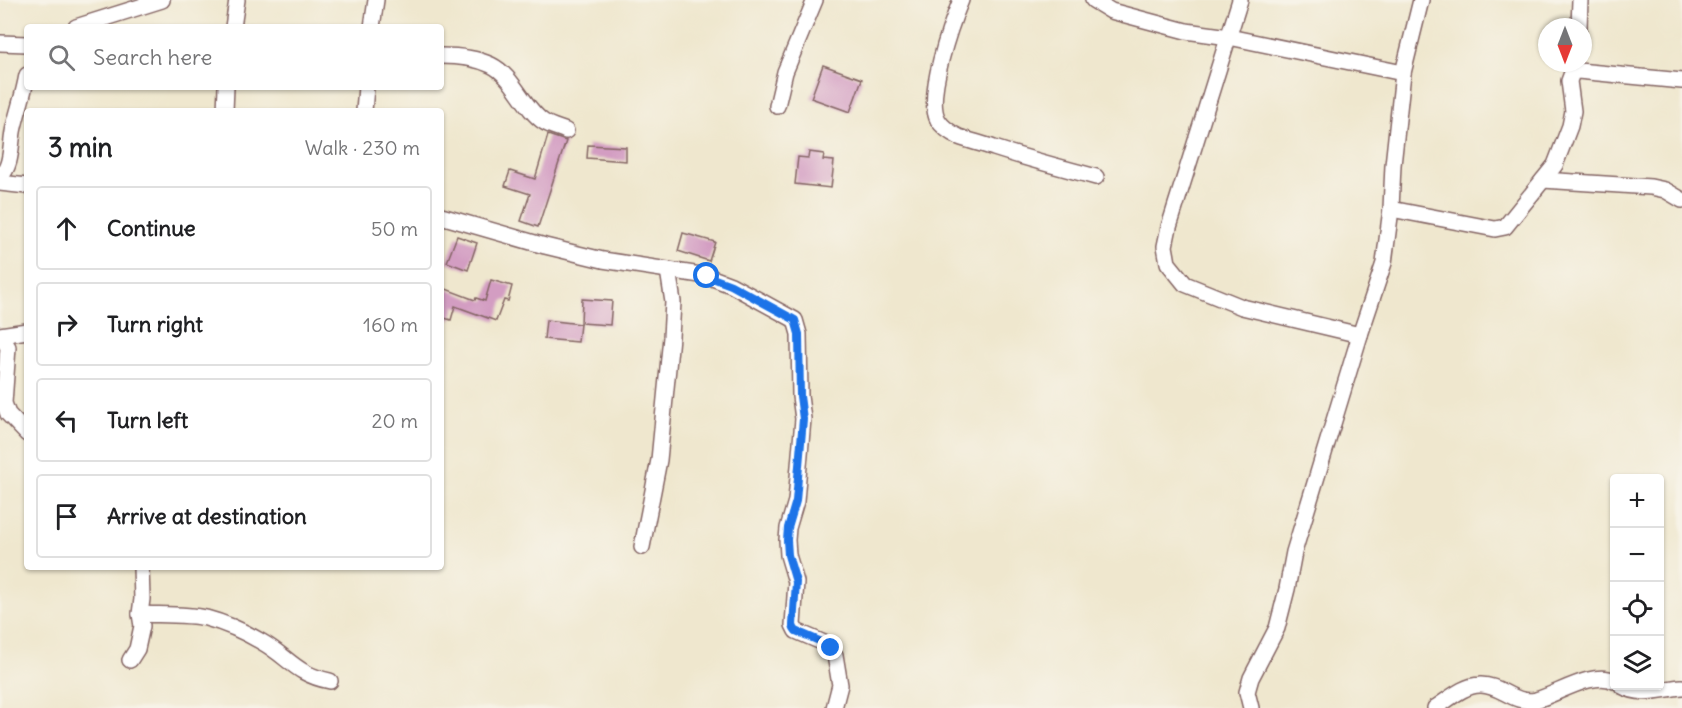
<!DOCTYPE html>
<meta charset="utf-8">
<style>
:root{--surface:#fff;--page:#f6f6f6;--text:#202124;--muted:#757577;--line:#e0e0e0}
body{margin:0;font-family:Delius,sans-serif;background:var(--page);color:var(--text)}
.controls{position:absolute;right:18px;bottom:18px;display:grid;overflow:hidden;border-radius:6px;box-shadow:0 2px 4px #0004}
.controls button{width:54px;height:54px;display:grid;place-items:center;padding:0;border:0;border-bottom:2px solid var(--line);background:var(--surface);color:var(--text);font:30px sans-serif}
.compass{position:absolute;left:1538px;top:18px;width:54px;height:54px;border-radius:50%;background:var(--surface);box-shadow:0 2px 4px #0004;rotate:180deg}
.stop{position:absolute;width:18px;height:18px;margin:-14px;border:4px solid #1a73e8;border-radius:50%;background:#fff}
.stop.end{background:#1a73e8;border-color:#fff;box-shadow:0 2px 6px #0008}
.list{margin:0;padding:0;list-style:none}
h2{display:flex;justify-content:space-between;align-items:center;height:78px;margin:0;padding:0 24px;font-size:26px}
h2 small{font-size:20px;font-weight:400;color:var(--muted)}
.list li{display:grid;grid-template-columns:39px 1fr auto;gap:18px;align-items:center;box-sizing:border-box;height:84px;margin:0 12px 12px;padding:0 12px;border:2px solid var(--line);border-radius:6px}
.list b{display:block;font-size:22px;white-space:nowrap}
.list em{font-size:20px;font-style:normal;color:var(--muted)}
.icon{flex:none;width:33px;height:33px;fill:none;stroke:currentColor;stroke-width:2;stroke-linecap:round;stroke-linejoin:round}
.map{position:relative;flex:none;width:1682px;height:708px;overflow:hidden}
.search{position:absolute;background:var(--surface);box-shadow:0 2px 4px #0004;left:24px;top:24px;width:420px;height:66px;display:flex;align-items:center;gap:15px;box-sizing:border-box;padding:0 21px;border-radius:6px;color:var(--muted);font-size:22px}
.panel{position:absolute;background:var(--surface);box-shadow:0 2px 4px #0004;left:24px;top:108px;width:420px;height:462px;border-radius:6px}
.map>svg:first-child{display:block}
</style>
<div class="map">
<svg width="1682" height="708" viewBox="0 0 1682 708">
<rect width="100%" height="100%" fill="#f7f3e8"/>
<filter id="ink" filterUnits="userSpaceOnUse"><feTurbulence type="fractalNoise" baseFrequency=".0167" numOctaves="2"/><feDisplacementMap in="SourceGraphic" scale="12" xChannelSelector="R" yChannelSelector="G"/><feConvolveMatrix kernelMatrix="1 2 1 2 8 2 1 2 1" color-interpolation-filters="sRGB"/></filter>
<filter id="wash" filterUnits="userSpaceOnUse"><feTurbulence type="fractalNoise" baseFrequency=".008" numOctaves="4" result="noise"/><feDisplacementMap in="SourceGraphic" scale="24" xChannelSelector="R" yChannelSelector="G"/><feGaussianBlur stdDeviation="1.35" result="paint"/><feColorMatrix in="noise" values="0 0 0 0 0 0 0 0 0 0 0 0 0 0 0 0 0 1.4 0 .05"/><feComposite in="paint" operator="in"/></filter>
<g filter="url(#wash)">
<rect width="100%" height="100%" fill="#efe7ce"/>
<g id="blocks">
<g fill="#d39dc2">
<path d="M 823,65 L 862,79 L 850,112 L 811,98 Z"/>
<path d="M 548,135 L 566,141 L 538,227 L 521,221 L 530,194 L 505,186 L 510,171 L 535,179 Z"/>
<path d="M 588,145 L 626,147 L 626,161 L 587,158 Z"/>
<path d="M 809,152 L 824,154 L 823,160 L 834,161 L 831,188 L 795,184 L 798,157 L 808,158 Z"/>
<path d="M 683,233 L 715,242 L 709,261 L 678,251 Z"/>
<path d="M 457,236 L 477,243 L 468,270 L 447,262 Z"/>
<path d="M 491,280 L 512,286 L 508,301 L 504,300 L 496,321 L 455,306 L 451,320 L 441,317 L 441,287 L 475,300 L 476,298 L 485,301 Z"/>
<path d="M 582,299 L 612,301 L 610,325 L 581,323 Z"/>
<path d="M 546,320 L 580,324 L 578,342 L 544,339 Z"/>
</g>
</g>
</g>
<g filter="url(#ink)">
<use href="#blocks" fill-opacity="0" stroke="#846564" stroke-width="1.5"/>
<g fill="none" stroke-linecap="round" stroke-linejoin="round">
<defs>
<g id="street">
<path d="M 961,0 C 951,24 925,97 938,120 C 943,128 951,133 959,137 C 970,141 983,144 994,148 C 1028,159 1062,168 1096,177"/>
<path d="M 1093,0 L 1111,11 L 1186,31 L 1229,37 L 1403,73"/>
<path d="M 1240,0 L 1169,227 L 1165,246 L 1168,263 L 1185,284 L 1242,307 L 1360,335"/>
<path d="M 76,27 L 162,0"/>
<path d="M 233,27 L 237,0"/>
<path d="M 372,27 L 376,0"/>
<path d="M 1579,27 L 1580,0"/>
<path d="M 0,43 L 27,44"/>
<path d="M 441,56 C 457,56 476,58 491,65 C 514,76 523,108 544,122 C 550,126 559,128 566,131"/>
<path d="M 777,106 L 785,72 L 815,0"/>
<path d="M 225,111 L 226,87"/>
<path d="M 364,111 L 366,87"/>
<path d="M 0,177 C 13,165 10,143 14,127 C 18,110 24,93 27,75"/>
<path d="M 1543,180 L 1651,187 L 1665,190 L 1682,200"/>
<path d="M 0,183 L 27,186"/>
<path d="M 1391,209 L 1495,229 L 1505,227 L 1555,165 L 1570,126 L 1573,111 L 1569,81 L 1572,73 L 1578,71 L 1682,81"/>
<path d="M 441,216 L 545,246 L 603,260 L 707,276 L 731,285 L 795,320 L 799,334 L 800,396 L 803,419 L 796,501 L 788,528 L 787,540 L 788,555 L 796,582 L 793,625 L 796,631 L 824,643 L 831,648 L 835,655 L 840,685 L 834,708"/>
<path d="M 0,335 L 27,331"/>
<path d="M 0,338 L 4,341 L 8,347 L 4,403 L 8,414 L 27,434"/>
<path d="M 642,547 L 659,460 L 671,337 L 673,302 L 668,270"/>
<path d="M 140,614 C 159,615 188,614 206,618 C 225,623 245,632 262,642 C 290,658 295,674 330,681"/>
<path d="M 130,660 L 137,649 L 142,626 L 140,614 L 142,599 L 141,567"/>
<path d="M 1622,686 C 1642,697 1660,689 1682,687"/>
<path d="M 1251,708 L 1247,692 L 1251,678 L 1277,628 L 1287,589 L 1294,552 L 1360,335 L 1384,263 L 1391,209 L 1393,165 L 1403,73 L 1421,0"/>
<path d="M 1435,708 C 1448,700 1464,685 1480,685 C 1500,684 1514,705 1536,700 C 1558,694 1594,670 1614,681"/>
</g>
</defs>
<use href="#street" stroke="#846564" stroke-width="18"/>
<use href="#street" stroke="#fff" stroke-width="15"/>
</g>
</g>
<g fill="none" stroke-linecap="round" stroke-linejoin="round" filter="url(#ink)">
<path stroke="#1a73e8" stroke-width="8" d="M 707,276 L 731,285 L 795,320 L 799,334 L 800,396 L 803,419 L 796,501 L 788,528 L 787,540 L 788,555 L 796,582 L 793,625 L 794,628 L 796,631 L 824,643 L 831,648"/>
</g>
</svg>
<div class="controls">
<button>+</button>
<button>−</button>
<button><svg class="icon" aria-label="locate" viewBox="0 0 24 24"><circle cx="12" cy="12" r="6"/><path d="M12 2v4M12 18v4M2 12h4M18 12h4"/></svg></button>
<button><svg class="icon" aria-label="layers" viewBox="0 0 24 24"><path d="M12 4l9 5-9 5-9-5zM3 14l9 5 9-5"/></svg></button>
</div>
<svg class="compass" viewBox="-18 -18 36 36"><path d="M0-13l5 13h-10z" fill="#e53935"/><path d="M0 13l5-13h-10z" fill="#757577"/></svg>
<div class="stop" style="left:707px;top:276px"></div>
<div class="stop end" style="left:831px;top:648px"></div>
<div class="search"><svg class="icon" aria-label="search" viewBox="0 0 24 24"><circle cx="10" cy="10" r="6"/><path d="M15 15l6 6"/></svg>Search here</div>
<section class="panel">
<h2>3 min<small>Walk · 230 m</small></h2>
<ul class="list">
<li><svg class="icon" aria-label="ahead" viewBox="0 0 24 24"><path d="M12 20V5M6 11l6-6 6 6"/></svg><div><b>Continue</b></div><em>50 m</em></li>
<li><svg class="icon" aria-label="right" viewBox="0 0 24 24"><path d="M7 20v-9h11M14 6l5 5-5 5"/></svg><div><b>Turn right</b></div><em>160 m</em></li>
<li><svg class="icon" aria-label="left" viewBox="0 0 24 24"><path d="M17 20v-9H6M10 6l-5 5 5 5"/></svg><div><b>Turn left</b></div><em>20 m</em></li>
<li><svg class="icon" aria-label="arrive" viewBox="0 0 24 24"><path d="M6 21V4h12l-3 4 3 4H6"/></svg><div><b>Arrive at destination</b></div></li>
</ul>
</section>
</div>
